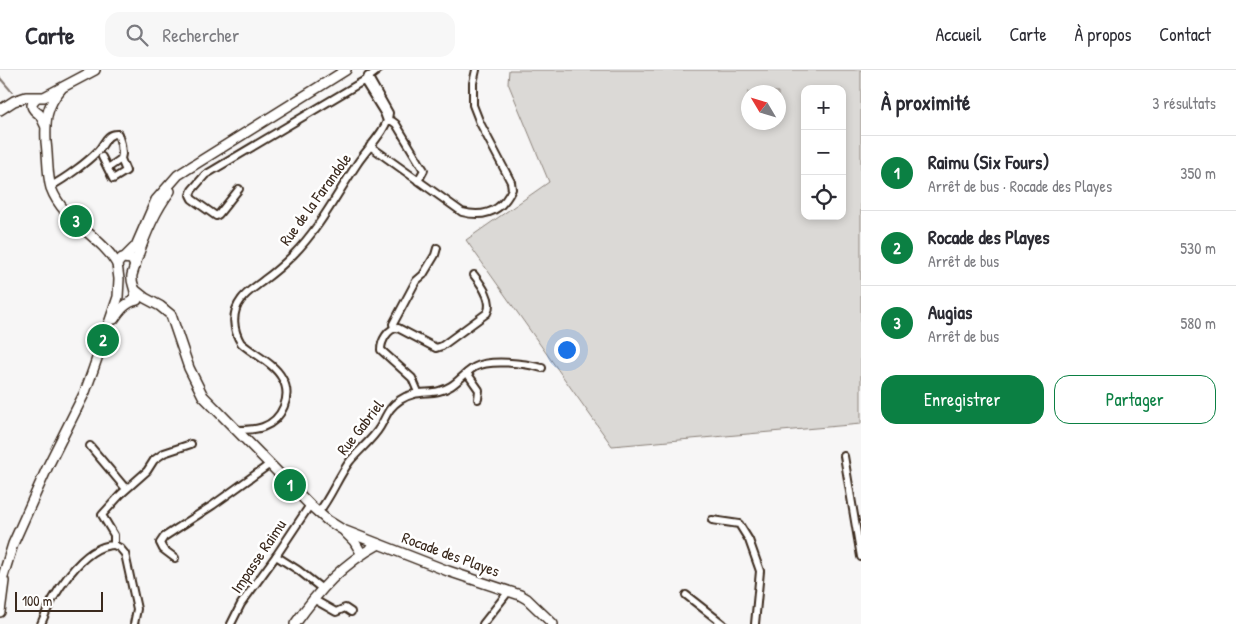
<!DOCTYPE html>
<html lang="fr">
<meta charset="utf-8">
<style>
:root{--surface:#fff;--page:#f7f7f7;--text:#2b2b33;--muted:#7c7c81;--line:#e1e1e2;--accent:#0b8043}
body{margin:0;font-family:"Patrick Hand",sans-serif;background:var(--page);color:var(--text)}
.controls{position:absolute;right:15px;top:15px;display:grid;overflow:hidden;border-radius:10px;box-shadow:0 2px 8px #0003}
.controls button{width:45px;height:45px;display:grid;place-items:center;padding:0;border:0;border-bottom:1px solid var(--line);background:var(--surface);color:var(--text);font:25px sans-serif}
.compass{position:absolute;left:741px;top:15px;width:45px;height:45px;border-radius:50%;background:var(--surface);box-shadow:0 2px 8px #0003;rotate:308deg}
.scale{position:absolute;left:15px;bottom:12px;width:88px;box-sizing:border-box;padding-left:5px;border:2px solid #3b2a1e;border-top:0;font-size:14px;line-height:18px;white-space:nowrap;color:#3b2a1e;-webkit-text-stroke:4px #fff;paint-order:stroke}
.you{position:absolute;left:566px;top:279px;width:18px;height:18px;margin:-12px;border:4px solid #fff;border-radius:50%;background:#1a73e8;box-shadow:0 0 0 8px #1a73e833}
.badge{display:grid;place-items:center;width:32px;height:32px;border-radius:50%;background:var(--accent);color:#fff;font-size:16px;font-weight:700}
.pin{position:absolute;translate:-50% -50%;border:2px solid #fff;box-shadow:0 1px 5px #0006}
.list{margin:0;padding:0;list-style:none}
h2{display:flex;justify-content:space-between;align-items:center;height:65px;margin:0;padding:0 20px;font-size:21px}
h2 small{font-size:16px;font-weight:400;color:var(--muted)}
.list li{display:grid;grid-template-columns:32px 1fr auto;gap:15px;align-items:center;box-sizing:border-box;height:75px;padding:0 20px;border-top:1px solid var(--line)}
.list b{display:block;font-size:19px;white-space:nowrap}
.list p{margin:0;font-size:16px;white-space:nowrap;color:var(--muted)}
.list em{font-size:16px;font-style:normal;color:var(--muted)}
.actions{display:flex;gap:10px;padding:15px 20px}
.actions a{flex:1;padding:11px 0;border:1px solid var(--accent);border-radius:15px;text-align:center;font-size:18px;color:var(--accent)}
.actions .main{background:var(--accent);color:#fff}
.icon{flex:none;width:28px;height:28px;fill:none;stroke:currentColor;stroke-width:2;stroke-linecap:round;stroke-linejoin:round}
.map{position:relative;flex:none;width:861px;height:554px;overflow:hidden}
header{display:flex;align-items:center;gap:30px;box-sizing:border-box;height:70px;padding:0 25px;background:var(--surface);border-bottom:1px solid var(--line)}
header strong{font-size:24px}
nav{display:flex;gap:28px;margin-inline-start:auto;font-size:18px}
.search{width:350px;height:45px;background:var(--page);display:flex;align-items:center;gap:12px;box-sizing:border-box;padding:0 18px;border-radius:15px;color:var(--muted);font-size:19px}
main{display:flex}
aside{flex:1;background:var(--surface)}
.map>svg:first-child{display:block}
</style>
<header>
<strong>Carte</strong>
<div class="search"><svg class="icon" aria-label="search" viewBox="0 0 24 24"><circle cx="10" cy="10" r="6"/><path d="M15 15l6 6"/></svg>Rechercher</div>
<nav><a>Accueil</a><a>Carte</a><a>À propos</a><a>Contact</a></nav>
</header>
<main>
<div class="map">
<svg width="861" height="554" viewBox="0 0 861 554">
<rect width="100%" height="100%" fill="#f7f6f6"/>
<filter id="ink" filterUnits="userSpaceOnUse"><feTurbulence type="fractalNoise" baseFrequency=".02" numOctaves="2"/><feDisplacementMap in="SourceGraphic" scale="10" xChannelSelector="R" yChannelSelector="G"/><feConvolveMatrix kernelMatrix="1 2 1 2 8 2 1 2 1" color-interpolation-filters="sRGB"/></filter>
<g filter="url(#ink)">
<path fill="#dbd9d6" stroke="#8b827a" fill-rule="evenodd" d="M 509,0 L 861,0 L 861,354 L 612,376 L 466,170 L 549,112 L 508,13 ZM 805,19 L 842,19 L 842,146 L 805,146 ZM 748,22 L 778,22 L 778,52 L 748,52 Z"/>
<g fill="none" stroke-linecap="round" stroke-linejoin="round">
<path stroke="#847972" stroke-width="2" d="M 0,8 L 12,22"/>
<defs>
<g id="street">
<path d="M 378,0 L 365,10 L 366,14 L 384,43 L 387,51"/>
<path d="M 387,51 L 392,51 L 396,54 L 422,97 L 424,100 L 418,111"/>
<path d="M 370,76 L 462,142 C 485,148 502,141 512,119 L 511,112 L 480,53 L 473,35 L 473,13 L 476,0"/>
<path d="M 108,98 L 121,89"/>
<path d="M 51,116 C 66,108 86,93 98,81 C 105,74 106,63 118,64 L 121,74 L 122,84 L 121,89 L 126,101 L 113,109 L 102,87"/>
<path d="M 239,119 L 219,144 L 216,146 L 192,129 L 190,125 L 192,120 L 205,105 L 365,10"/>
<path d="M 394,258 L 393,254 L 416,211 L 423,205 L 435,185 L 437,178"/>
<path d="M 467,303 L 479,320 L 478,329"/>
<path d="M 418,322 L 412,308 L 381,280 C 381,271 388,258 398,258 L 436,278 L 442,276 L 487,243 C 494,231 481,214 474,205"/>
<path d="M 236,360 C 245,360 255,360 263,357 C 282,350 293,326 282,308 C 274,293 253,284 241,273 C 233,260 231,243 241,230 C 246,222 257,216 264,210 C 275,202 284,194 293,185 C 319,159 337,124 357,94 C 366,80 388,59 389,43 L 368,6"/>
<path d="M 90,376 L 126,419"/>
<path d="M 844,386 L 861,487"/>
<path d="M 318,443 C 331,427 338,407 350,391 C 360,379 373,369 380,357 C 387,345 388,338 400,330 C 418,318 434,327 451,316 C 459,311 466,302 475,297 C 490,289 524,293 542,298"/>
<path d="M 712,450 L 739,454 L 749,470 L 760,501 L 755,554"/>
<path d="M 114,475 L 120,478 L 125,484 L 137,539 L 134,554"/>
<path d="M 276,486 L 298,500 L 321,518"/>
<path d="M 175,488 L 163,479 L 160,473 L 164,467 L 213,435 L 270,394"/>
<path d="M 686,525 L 723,554"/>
<path d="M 313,529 L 336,542 L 345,538 L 351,542"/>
<path d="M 41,554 C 51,528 82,475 114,475 L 114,465 L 102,445 L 121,424 L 147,401 L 154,390 L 164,383 L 191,374"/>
<path d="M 231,554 L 241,534 L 276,486 L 310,435"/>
<path d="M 483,554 L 509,521"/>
</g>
<g id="secondary">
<path d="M 61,19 C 46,36 45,51 46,72 C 48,87 47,104 51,118 C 63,151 100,165 117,194"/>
<path d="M 36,28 C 29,35 32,39 39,44 C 42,47 43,52 45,55"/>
<path d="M 0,40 L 14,31 L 26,27 L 44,27 L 95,0"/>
<path d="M 125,187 L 136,176 L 156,130 L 178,105 L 346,0"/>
<path d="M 135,220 L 145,228 L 160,236 L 171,245 L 189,298 L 203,326 L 310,435 L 327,450 L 343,460 L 448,501 L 520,525 L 527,529 L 553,554"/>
<path d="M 132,231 C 140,222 130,215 132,205 C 140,177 152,145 170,121"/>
<path d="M 114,249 C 120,240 126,232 137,230"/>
<path d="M 345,462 L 354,471 L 360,481"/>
<path d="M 0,516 L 13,474 L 48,396 L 85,322 L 93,300 L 118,227 L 119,209 L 117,194 L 122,188 L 132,189 L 135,196"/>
<path d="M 0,542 L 4,511"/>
<path d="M 295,554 C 319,520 342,494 379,474"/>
</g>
</defs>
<use href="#street" stroke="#3b2a1e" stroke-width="10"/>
<use href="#secondary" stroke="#3b2a1e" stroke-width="12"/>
<use href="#street" stroke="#fff" stroke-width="6"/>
<use href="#secondary" stroke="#fff" stroke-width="9"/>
</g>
</g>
<g text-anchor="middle" stroke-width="5" stroke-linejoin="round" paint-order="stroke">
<g font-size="16" fill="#3b2a1e" stroke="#fff">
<text transform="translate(315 129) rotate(-54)" y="6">Rue de la Farandole</text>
<text transform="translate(360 357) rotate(-52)" y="6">Rue Gabriel</text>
<text transform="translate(451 484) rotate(20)" y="6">Rocade des Playes</text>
<text transform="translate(258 486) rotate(-56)" y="6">Impasse Raimu</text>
</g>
</g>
</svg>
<div class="controls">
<button>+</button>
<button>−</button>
<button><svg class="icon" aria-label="locate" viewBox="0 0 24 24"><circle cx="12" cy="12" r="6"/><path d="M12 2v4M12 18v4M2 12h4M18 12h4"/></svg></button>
</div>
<svg class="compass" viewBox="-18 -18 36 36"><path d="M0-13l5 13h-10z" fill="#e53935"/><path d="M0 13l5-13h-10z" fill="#7c7c81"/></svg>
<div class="scale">100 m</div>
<div class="you"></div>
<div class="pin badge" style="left:290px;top:415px">1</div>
<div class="pin badge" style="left:103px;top:270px">2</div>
<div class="pin badge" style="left:76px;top:151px">3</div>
</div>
<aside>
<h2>À proximité<small>3 résultats</small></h2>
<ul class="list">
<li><span class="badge">1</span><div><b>Raimu (Six Fours)</b><p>Arrêt de bus · Rocade des Playes</p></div><em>350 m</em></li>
<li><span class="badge">2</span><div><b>Rocade des Playes</b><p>Arrêt de bus</p></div><em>530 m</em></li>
<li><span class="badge">3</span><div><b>Augias</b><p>Arrêt de bus</p></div><em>580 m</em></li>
</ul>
<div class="actions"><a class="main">Enregistrer</a><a>Partager</a></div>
</aside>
</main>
